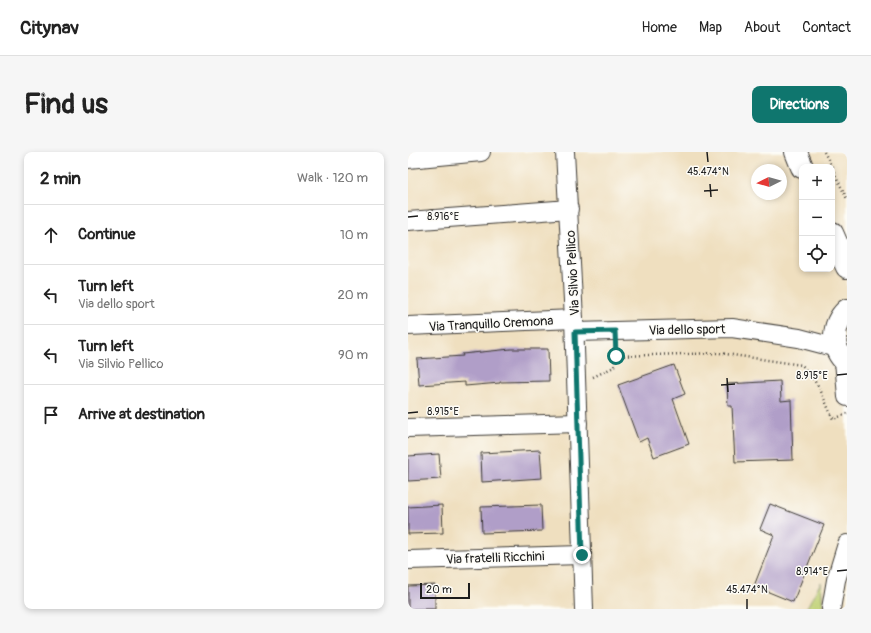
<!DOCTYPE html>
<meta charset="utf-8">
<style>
:root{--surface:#fff;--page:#f6f6f6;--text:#222;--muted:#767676;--line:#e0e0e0;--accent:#0f766e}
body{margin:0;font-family:Pangolin,sans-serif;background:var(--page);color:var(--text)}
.controls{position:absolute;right:12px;top:12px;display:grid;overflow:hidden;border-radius:8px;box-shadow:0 2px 6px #0003}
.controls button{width:36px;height:36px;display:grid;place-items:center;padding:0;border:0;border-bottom:1px solid var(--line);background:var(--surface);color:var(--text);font:20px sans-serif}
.compass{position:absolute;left:343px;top:12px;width:36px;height:36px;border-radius:50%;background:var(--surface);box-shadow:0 2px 6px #0003;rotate:265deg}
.scale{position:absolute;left:12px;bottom:10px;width:50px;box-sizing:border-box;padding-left:4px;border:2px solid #1c1c1c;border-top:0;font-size:11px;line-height:14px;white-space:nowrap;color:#1c1c1c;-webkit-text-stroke:3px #fdfcf7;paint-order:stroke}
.stop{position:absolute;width:12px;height:12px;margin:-9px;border:3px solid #0f766e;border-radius:50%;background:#fff}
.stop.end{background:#0f766e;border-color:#fff;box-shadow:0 1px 4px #0008}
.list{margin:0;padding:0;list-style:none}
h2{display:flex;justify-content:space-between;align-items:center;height:52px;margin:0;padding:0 16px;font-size:17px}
h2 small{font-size:13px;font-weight:400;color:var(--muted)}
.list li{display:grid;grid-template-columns:26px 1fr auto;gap:12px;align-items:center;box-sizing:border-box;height:60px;padding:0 16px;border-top:1px solid var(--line)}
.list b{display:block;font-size:15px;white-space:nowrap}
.list p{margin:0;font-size:13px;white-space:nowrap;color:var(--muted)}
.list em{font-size:13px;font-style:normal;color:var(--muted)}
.icon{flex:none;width:22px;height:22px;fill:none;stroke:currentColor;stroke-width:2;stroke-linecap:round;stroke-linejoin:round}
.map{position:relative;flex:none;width:439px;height:457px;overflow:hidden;border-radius:8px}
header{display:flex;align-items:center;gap:24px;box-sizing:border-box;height:56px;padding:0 20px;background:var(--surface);border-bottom:1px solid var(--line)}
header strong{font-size:19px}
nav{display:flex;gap:22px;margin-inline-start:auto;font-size:14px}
.intro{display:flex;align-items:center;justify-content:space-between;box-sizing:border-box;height:96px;padding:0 24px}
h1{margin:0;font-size:28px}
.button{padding:10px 18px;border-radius:8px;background:var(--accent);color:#fff;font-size:14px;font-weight:700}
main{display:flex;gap:24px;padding:0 24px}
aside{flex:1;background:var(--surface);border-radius:8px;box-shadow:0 2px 6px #0003}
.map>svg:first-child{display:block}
</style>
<header>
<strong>Citynav</strong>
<nav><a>Home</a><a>Map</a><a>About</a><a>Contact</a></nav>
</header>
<div class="intro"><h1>Find us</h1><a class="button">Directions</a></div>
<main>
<aside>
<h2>2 min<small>Walk · 120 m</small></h2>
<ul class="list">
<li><svg class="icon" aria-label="ahead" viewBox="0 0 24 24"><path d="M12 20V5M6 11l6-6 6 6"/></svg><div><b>Continue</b></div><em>10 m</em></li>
<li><svg class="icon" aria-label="left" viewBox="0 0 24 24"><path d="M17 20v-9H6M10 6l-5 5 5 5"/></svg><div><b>Turn left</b><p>Via dello sport</p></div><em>20 m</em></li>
<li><svg class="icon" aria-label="left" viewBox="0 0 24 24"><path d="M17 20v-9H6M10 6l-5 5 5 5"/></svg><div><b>Turn left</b><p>Via Silvio Pellico</p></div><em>90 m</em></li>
<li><svg class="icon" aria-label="arrive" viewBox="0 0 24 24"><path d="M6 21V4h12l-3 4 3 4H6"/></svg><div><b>Arrive at destination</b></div></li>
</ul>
</aside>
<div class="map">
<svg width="439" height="457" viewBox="0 0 439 457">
<rect width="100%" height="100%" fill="#fdfcf7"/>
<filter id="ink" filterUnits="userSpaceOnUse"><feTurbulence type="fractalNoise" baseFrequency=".025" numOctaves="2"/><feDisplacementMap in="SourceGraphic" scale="8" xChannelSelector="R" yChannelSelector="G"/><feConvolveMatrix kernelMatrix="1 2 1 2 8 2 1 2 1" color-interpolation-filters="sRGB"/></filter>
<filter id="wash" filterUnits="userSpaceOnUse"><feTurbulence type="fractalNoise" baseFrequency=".012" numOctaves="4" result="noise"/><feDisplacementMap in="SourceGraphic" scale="16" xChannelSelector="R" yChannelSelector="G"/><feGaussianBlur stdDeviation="0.9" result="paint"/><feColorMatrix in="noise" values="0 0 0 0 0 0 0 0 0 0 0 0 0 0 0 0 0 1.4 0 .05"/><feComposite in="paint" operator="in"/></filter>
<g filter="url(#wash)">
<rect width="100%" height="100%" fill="#efdfbf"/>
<path fill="#bfd073" stroke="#6e7648" d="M 413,430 L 415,457 L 398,457 Z"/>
<g id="blocks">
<g fill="#b09ec8">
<path d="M 103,197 L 140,197 L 141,229 L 92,230 L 92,231 L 57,234 L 57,230 L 11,233 L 9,207 L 55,204 L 54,202 Z"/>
<path d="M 266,213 L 277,242 L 265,247 L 281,292 L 246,305 L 239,286 L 231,290 L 210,233 Z"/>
<path d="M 372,229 L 373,249 L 383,248 L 385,308 L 327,310 L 324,254 L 320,254 L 319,232 Z"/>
<path d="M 132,298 L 134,326 L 74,330 L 73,301 Z"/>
<path d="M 31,302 L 33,327 L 0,329 L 0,304 Z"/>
<path d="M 362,352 L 416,373 L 385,450 L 346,434 L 366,383 L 352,377 Z"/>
<path d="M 34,353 L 35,381 L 0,382 L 0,355 Z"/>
<path d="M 133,353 L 134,379 L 74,381 L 73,355 Z"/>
<path d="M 27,433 L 27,457 L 0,457 L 0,434 Z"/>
</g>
</g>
</g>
<g filter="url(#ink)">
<use href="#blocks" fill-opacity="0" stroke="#3c3934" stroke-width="1"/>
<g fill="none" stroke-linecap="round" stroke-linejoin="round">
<defs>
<g id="minor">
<path d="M 157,0 L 166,167 L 176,457"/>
<path d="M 0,7 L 73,0"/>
<path d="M 0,69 L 161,57"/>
<path d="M 0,174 L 166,167"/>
<path d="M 167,180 L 324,176 L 391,186 L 429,196"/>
<path d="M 436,208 L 439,245"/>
<path d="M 0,276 L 170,271"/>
<path d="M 0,408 L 174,403"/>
<path d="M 423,457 L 428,428 L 439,392"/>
</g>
<g id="major">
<path d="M 388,0 L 394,15"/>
<path d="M 424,81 L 439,115"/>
<path d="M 439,158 C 424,172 422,197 439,211"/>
</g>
</defs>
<use href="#minor" stroke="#3c3934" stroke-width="20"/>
<use href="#major" stroke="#3c3934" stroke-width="24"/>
<g stroke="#3c3934" stroke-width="2.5" stroke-dasharray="1 3" stroke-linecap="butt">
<path d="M 416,0 L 424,15"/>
<path d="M 424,16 L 439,47"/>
<path d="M 208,196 L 208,204 L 311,201 L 394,213 L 411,235 L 425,267 L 439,262"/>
<path d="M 185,225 L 206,215 L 208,204"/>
</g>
<use href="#minor" stroke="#fff" stroke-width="18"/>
<use href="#major" stroke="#fff" stroke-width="22"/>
</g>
</g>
<g fill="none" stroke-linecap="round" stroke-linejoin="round" filter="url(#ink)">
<path stroke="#0f766e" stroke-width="5" d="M 174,403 L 167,180 L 207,179 L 208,204"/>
</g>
<path fill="none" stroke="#1c1c1c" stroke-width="1.5" d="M 299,0 L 300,10M 302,32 L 303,45M 296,39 L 310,38M 0,65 L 10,64M 429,223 L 439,222M 319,226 L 320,240M 313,233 L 327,232M 0,261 L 10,260M 429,419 L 439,418M 339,447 L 339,457"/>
<g text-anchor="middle" stroke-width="3" stroke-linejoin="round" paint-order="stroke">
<g font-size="13" fill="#1c1c1c" stroke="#fdfcf7">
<text transform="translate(164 121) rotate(-93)" y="5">Via Silvio Pellico</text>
<text transform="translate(83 171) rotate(-3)" y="5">Via Tranquillo Cremona</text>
<text transform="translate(279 177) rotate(-1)" y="5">Via dello sport</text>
<text transform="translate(87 405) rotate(-2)" y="5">Via fratelli Ricchini</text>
</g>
</g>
<g font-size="10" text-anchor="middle" fill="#1c1c1c" stroke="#fdfcf7" stroke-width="3" stroke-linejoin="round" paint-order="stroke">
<text x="300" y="23">45.474°N</text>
<text x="35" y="68">8.916°E</text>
<text x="404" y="227">8.915°E</text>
<text x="35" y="263">8.915°E</text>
<text x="404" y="423">8.914°E</text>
<text x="339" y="441">45.474°N</text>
</g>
</svg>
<div class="controls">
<button>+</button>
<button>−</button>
<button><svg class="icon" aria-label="locate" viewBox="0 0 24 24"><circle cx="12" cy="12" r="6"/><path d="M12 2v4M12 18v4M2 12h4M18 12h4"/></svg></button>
</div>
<svg class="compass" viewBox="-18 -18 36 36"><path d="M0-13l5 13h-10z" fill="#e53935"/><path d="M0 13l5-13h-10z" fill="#767676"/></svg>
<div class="scale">20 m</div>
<div class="stop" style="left:208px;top:204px"></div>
<div class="stop end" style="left:174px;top:403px"></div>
</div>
</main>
